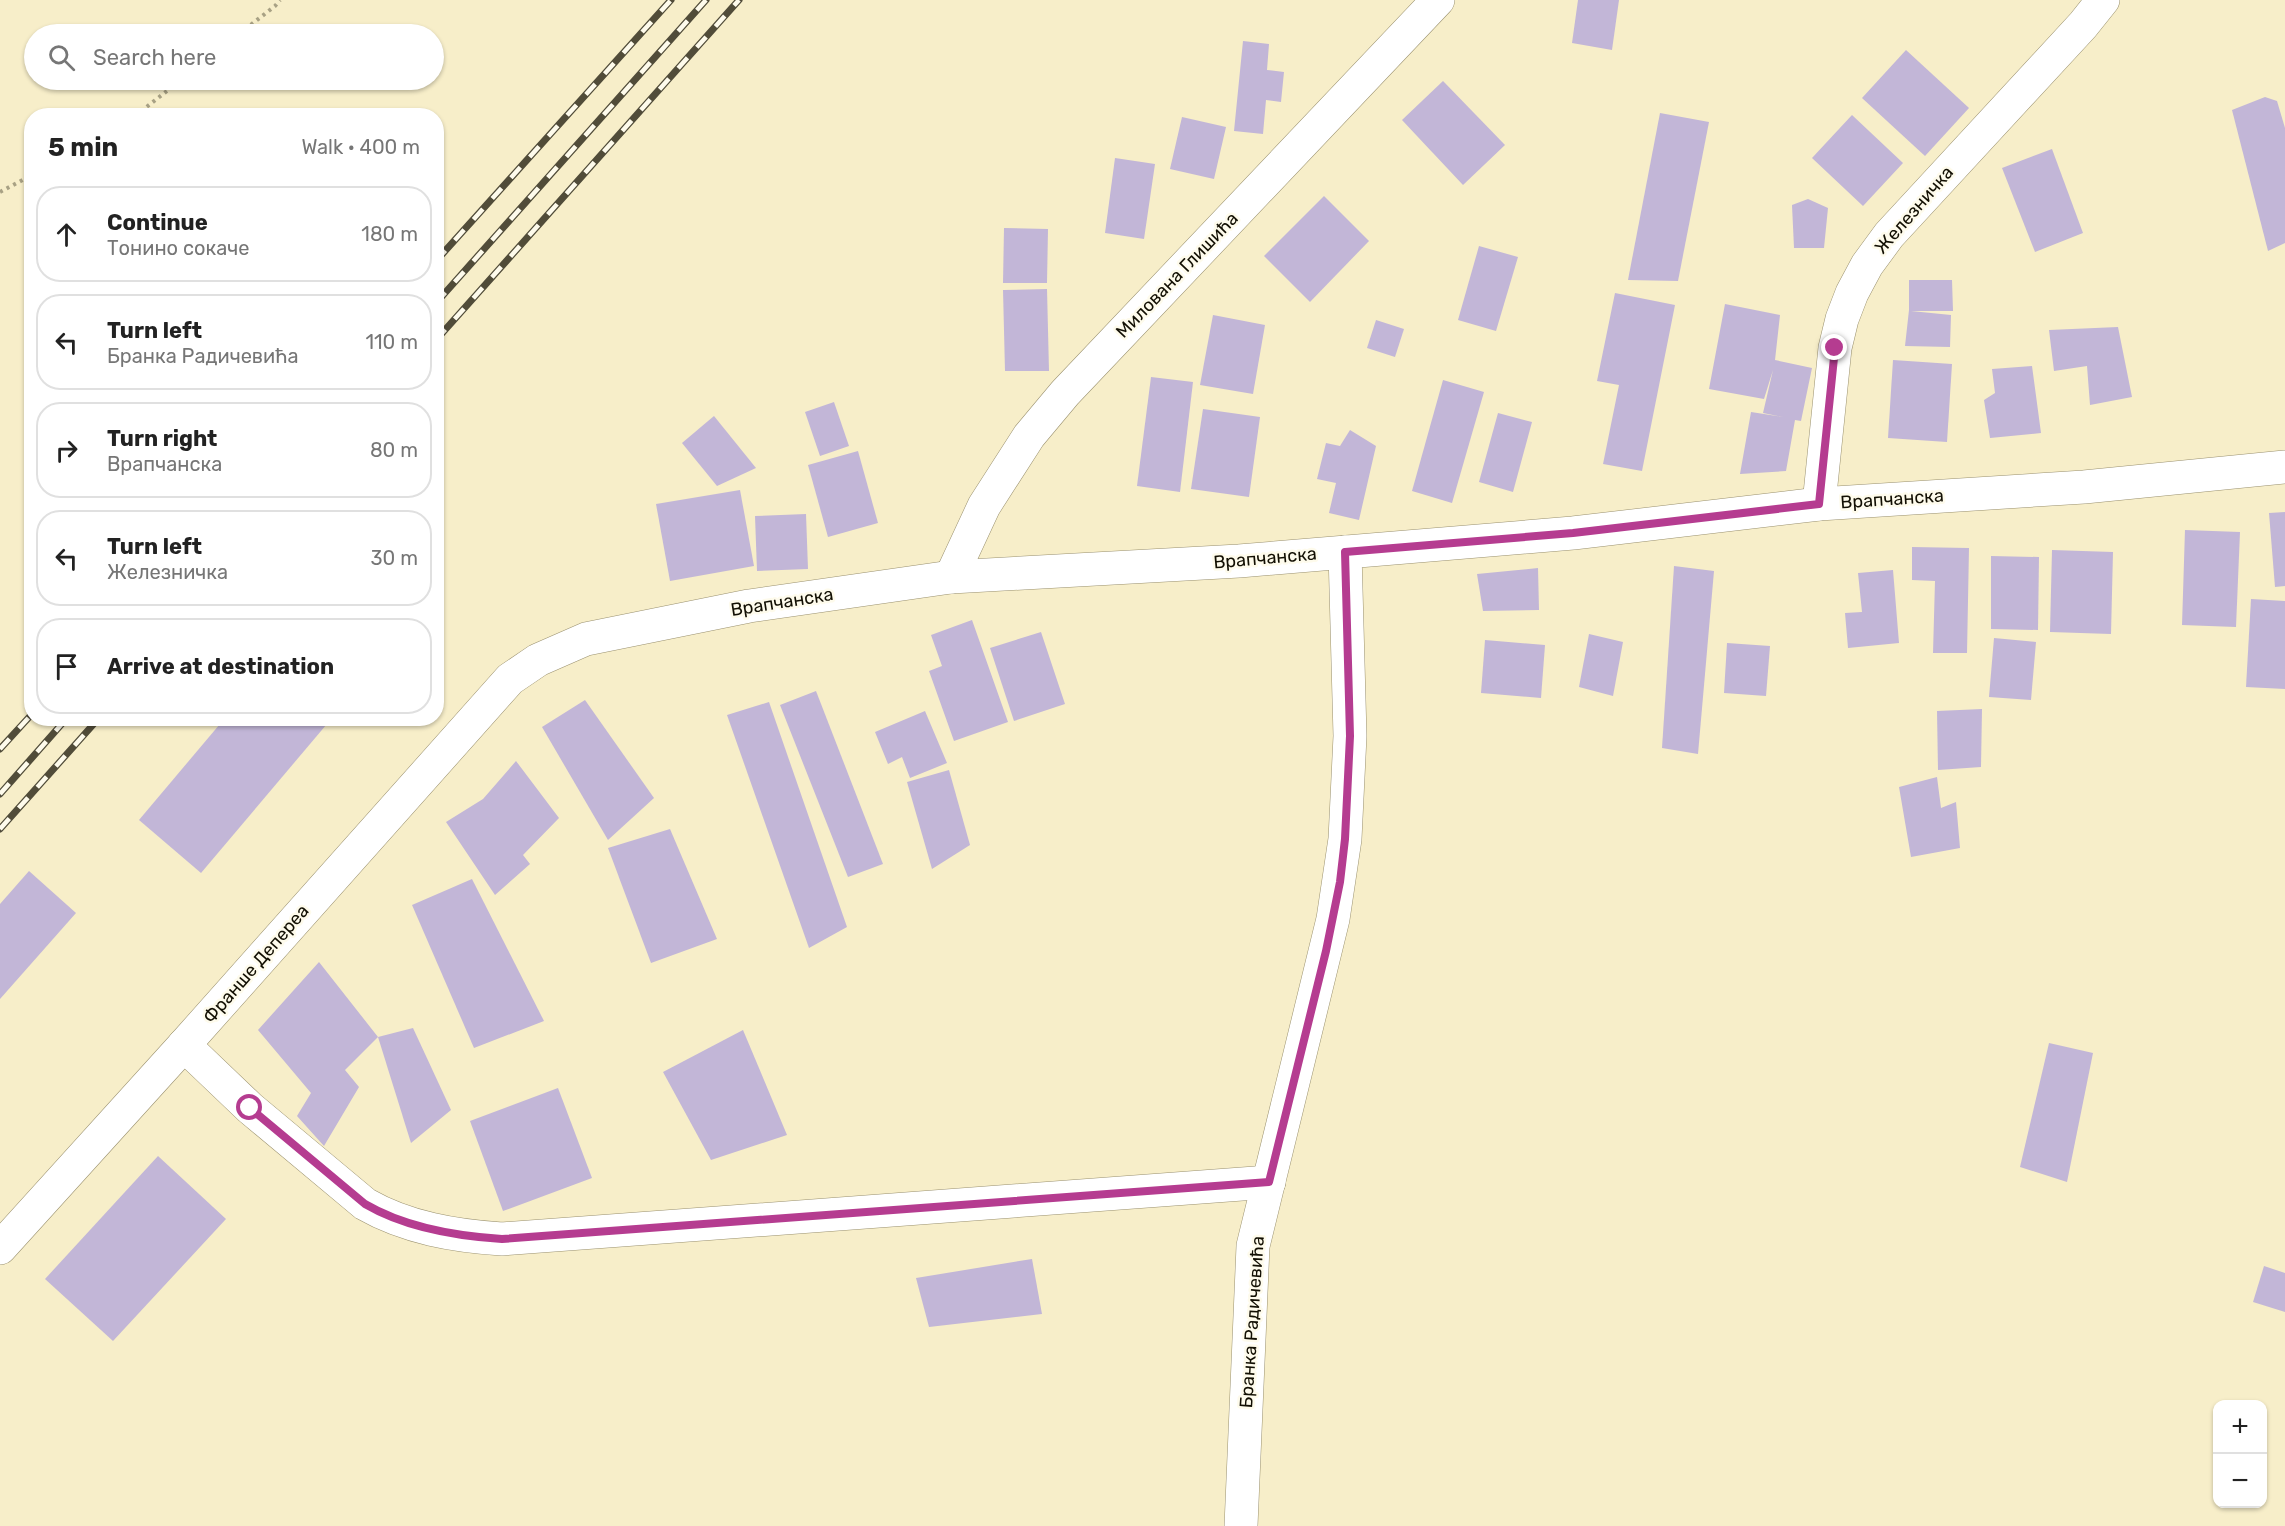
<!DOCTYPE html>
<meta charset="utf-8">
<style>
:root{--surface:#fff;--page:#f2f2f2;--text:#222;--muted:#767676;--line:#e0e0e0}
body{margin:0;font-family:Rubik,sans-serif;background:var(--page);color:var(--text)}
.controls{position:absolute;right:18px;bottom:18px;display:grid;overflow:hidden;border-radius:12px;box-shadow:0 2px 4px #0004}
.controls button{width:54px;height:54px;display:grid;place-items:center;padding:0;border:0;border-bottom:2px solid var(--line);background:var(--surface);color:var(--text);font:30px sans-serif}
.stop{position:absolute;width:18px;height:18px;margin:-14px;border:4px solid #b53c90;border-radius:50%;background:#fff}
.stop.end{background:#b53c90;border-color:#fff;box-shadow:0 2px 6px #0008}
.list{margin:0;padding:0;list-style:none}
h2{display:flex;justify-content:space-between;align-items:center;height:78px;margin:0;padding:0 24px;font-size:26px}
h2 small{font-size:20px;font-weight:400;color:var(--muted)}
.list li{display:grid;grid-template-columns:39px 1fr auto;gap:18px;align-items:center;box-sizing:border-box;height:96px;margin:0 12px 12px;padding:0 12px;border:2px solid var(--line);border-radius:24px}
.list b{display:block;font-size:22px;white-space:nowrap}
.list p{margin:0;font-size:20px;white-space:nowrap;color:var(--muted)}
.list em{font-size:20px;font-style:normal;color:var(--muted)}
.icon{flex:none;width:33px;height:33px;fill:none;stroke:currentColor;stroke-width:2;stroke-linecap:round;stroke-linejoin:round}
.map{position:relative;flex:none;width:2285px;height:1526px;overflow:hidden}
.search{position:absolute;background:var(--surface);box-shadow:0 2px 4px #0004;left:24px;top:24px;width:420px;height:66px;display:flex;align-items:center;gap:15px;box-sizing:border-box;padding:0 21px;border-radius:33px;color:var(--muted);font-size:22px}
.panel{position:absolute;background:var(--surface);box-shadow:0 2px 4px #0004;left:24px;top:108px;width:420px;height:618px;border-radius:24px}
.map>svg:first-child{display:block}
</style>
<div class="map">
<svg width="2285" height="1526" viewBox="0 0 2285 1526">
<rect width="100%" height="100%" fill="#f7eec9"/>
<g fill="#c2b6d7">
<path d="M 1578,0 L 1619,0 L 1612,50 L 1572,43 Z"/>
<path d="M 1243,41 L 1269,44 L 1267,70 L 1284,72 L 1281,102 L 1266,100 L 1263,134 L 1234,131 Z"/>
<path d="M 1906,50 L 1969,108 L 1925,156 L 1862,98 Z"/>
<path d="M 1443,81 L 1505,145 L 1463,185 L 1402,120 Z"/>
<path d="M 2265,97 L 2277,101 L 2285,128 L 2285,243 L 2268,251 L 2232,110 Z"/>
<path d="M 1660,113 L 1709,122 L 1678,281 L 1628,280 Z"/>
<path d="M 1852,115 L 1903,163 L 1863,206 L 1812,158 Z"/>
<path d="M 1182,117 L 1226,127 L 1214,179 L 1170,169 Z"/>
<path d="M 2052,149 L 2083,233 L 2035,252 L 2002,168 Z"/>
<path d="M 1115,158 L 1155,164 L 1144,239 L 1105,233 Z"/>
<path d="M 1324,196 L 1369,241 L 1310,302 L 1264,256 Z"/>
<path d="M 1808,199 L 1828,208 L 1824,248 L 1794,248 L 1792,205 Z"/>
<path d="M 1004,228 L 1048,229 L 1047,283 L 1003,283 Z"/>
<path d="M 1479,246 L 1518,257 L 1496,331 L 1458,320 Z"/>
<path d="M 1909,280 L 1952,280 L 1953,311 L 1911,311 L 1951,315 L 1950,347 L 1905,346 L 1909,310 Z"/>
<path d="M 1047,289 L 1049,371 L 1005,371 L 1003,290 Z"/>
<path d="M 1615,293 L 1675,305 L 1642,471 L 1603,464 L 1619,385 L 1597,381 Z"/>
<path d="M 1725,304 L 1780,315 L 1775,360 L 1812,368 L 1801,421 L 1795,420 L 1786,471 L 1740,474 L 1751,412 L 1783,417 L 1763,413 L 1773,370 L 1764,399 L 1709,389 Z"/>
<path d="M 1213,315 L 1265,325 L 1253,394 L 1200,385 Z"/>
<path d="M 1376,320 L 1404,329 L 1395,357 L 1367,348 Z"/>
<path d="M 2118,327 L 2132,397 L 2090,405 L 2087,366 L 2054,371 L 2049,330 Z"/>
<path d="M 1893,360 L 1952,364 L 1947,442 L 1888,438 Z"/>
<path d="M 2032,366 L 2041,433 L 1990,438 L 1984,400 L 1995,393 L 1992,369 Z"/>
<path d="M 1151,377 L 1193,382 L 1180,492 L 1137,486 Z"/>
<path d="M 1443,380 L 1484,392 L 1452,503 L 1412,491 Z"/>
<path d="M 834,402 L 849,446 L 820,456 L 805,412 Z"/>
<path d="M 1203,409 L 1260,417 L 1249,497 L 1191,489 Z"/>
<path d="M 1498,413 L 1532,422 L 1513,492 L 1479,482 Z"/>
<path d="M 714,416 L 756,468 L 717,486 L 682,443 Z"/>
<path d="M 1350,430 L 1376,446 L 1359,520 L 1329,513 L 1336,483 L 1317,479 L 1326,443 L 1340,446 Z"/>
<path d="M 858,451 L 878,523 L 828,537 L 808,465 Z"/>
<path d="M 740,490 L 754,566 L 670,581 L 656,504 Z"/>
<path d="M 2285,512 L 2285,586 L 2275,587 L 2269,513 Z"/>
<path d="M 806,514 L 808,569 L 757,571 L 755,516 Z"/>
<path d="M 2185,530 L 2240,532 L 2236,627 L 2182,625 Z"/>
<path d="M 1912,547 L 1969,548 L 1967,653 L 1933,653 L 1935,581 L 1912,580 Z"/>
<path d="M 2052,550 L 2113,552 L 2111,634 L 2050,632 Z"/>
<path d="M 1991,556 L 2039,557 L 2038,630 L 1991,629 Z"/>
<path d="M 1674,566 L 1714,571 L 1698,754 L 1662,748 Z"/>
<path d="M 1538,568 L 1539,610 L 1483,611 L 1477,574 Z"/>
<path d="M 1893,570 L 1899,643 L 1848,648 L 1845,613 L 1862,612 L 1858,573 Z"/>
<path d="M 2251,599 L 2285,601 L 2285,689 L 2246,687 Z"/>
<path d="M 972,620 L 1008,722 L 954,741 L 929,671 L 942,666 L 931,635 Z"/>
<path d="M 1041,632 L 1065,704 L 1014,721 L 990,648 Z"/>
<path d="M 1589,634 L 1623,642 L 1613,696 L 1579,687 Z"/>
<path d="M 1994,638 L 2036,642 L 2031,700 L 1989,697 Z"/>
<path d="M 1485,640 L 1545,645 L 1541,698 L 1481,693 Z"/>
<path d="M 1727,643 L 1770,646 L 1766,696 L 1724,693 Z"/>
<path d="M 816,691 L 883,864 L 848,877 L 780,705 Z"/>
<path d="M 585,700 L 654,798 L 608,840 L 542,727 Z"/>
<path d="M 769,702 L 847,927 L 809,948 L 727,715 Z"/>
<path d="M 1982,709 L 1981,767 L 1938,770 L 1937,711 Z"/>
<path d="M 925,711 L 947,763 L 910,778 L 902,757 L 888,764 L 875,732 Z"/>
<path d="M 225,718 L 332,718 L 201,873 L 139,820 Z"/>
<path d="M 516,761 L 559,818 L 523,855 L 530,864 L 495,895 L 446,822 L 483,799 Z"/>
<path d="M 949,770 L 970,845 L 932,869 L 907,782 Z"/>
<path d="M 1937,777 L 1941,808 L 1956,802 L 1960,848 L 1911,857 L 1899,787 Z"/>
<path d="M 670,829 L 717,939 L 651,963 L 608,848 Z"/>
<path d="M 29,871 L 76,913 L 0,999 L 0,904 Z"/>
<path d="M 472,879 L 544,1021 L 474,1048 L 412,905 Z"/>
<path d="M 319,962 L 378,1037 L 345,1070 L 359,1087 L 324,1146 L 297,1116 L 311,1093 L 258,1030 Z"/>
<path d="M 413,1028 L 451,1110 L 411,1143 L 378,1037 Z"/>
<path d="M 743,1030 L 787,1135 L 711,1160 L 663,1072 Z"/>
<path d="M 2049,1043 L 2093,1053 L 2067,1182 L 2020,1167 Z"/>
<path d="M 558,1088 L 592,1178 L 503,1211 L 470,1121 Z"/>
<path d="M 158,1156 L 226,1219 L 113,1341 L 45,1279 Z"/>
<path d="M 1032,1259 L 1042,1314 L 929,1327 L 916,1278 Z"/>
<path d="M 2264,1266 L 2285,1273 L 2285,1312 L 2253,1302 Z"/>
</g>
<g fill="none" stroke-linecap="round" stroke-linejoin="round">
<defs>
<g id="minor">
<path d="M 1819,504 L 1835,348 L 1842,319 L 1852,293 L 1867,265 L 1889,235 L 2083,25 L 2103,0"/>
<path d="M 951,577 L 984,506 L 1029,436 L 1065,393 L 1438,0"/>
<path d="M 184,1045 L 250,1108 L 365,1204 C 407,1228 455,1236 502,1239 L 1269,1182"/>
<path d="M 1241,1526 L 1253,1246 L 1333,919 L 1345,839 L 1350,736 L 1345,552"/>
</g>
<path id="secondary" d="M 0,1248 L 184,1045 L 510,679 L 538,660 L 586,639 L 749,606 L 951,577 L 1239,561 L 1573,533 L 1819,504 L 2084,487 L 2285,467"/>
</defs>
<use href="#minor" stroke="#9a916f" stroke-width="34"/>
<use href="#secondary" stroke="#9a916f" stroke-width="34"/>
<g stroke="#a8a184" stroke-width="4" stroke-dasharray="3 4.5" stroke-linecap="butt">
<path d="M 239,34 L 275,6 L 280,0"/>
<path d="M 135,116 L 181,80"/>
<path d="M 0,192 L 32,175"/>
</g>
<use href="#minor" stroke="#fff" stroke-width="33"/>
<use href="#secondary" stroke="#fff" stroke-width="33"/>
<defs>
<g id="rail">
<path d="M 436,261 L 671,0"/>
<path d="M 436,303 L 706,0"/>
<path d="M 436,340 L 739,0"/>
<path d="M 0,749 L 32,714"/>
<path d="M 0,794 L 67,718"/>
<path d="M 0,829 L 99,718"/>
</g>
</defs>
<use href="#rail" stroke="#514c39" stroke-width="7"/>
<use href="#rail" stroke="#fefbec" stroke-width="4.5" stroke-dasharray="14" stroke-linecap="butt"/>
</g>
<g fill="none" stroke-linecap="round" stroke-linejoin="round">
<path stroke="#b53c90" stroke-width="8" d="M 250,1108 L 365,1204 C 406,1228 455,1236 502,1239 L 1269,1182 L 1326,951 L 1340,882 L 1345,839 L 1350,736 L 1345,552 L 1573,533 L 1819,504 L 1835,348"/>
</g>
<g text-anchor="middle" stroke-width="5" stroke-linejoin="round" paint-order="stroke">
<g font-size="18" fill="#120f03" stroke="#fefbec">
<text transform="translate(1914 210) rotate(-49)" y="6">Железничка</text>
<text transform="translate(1177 275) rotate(-46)" y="6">Милована Глишића</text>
<text transform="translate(1892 499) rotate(-4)" y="6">Врапчанска</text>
<text transform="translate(1265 558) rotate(-5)" y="6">Врапчанска</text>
<text transform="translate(782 602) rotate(-9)" y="6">Врапчанска</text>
<text transform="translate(256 964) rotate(-49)" y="6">Франше Депереа</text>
<text transform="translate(1252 1322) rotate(-86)" y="6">Бранка Радичевића</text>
</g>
</g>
</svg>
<div class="controls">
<button>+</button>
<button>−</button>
</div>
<div class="stop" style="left:250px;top:1108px"></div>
<div class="stop end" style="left:1835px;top:348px"></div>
<div class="search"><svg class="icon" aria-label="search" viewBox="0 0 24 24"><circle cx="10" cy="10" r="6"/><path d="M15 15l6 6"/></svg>Search here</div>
<section class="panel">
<h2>5 min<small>Walk · 400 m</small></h2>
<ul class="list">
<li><svg class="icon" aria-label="ahead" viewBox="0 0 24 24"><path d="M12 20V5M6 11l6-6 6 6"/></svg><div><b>Continue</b><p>Тонино сокаче</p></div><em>180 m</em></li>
<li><svg class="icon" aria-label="left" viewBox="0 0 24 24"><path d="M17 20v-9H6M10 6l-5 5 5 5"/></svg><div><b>Turn left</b><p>Бранка Радичевића</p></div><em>110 m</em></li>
<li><svg class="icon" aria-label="right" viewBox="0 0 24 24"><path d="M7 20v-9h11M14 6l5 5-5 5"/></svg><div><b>Turn right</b><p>Врапчанска</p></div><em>80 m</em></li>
<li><svg class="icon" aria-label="left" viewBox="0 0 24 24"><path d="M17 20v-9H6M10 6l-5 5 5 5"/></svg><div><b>Turn left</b><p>Железничка</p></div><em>30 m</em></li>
<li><svg class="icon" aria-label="arrive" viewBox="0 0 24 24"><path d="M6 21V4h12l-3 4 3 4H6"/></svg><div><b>Arrive at destination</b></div></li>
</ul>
</section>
</div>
